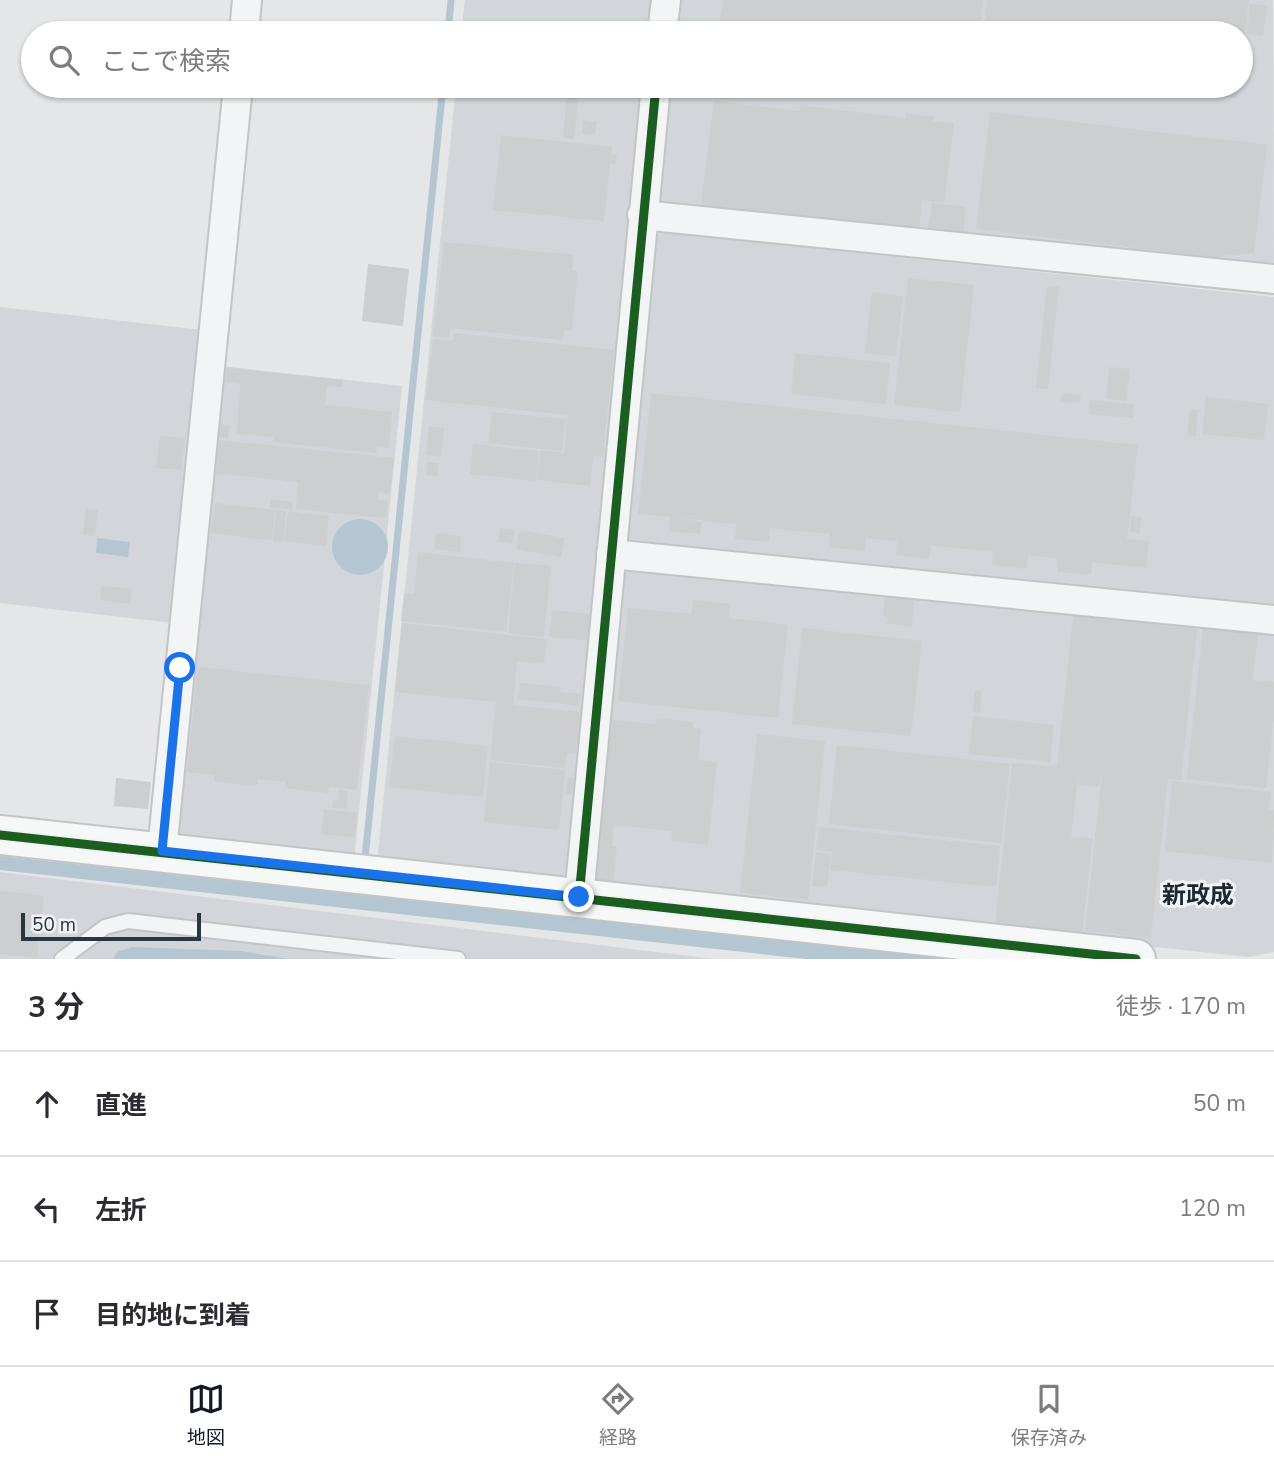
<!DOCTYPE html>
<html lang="ja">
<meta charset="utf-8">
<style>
:root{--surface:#fff;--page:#f7f7f7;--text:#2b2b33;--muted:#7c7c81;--line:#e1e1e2;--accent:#111827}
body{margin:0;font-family:"Nunito Sans","Noto Sans JP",sans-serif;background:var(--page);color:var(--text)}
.scale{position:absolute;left:21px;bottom:18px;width:180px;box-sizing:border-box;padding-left:7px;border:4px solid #2a3641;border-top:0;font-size:19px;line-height:24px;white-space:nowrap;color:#2a3641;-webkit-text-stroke:5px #f1f4f7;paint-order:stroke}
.stop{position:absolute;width:21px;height:21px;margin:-16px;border:5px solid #1a73e8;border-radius:50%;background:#fff}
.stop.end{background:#1a73e8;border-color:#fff;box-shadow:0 2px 7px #0008}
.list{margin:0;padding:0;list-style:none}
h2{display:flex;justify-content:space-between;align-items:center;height:91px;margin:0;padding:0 28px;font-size:30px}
h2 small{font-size:23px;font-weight:400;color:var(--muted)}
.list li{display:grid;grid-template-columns:46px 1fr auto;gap:21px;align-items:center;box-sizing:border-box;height:105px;padding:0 28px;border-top:2px solid var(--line)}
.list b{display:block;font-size:26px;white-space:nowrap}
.list em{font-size:23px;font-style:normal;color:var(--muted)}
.icon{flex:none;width:38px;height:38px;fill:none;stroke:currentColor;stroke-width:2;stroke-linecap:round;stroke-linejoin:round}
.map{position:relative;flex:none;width:1274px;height:959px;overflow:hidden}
.search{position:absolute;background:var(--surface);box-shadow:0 2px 5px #0004;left:21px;right:21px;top:21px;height:77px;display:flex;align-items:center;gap:18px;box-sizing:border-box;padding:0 24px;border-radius:38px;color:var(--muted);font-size:26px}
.sheet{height:406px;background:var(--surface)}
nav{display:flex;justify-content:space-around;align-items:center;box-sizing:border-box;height:98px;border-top:2px solid var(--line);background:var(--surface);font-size:19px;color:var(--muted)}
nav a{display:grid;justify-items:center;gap:4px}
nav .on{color:var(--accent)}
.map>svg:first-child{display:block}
</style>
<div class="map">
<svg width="1274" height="959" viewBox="0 0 1274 959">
<rect width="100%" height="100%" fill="#e4e6e8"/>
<g fill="#d2d6db">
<path d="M 465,0 L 654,0 L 651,33 L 461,33 Z"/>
<path d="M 674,0 L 1273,0 L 1274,269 L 664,205 L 653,191 L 664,86 L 1241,86 L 1241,33 L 670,33 Z"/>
<path d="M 456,86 L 646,86 L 572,884 L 377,863 Z"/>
<path d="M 662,232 L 1274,297 L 1274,611 L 621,544 L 652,239 Z"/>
<path d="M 0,307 L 202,330 L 173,623 L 0,603 Z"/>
<path d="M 221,366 L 402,386 L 354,861 L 171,841 Z"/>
<path d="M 620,568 L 1274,634 L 1274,952 L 1248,957 L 588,886 Z"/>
<path d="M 0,872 L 714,959 L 0,959 Z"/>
</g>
<g fill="#b3c6d2">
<circle cx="360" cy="547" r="28"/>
<path d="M 97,538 L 130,542 L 128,557 L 96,553 Z"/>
<path d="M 0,856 L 957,959 L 806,959 L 0,870 Z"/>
<path d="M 132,947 L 241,951 L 289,959 L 113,959 L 117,952 Z"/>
</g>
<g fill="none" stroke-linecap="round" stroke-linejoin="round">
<g stroke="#b3c6d2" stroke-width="7">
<path d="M 448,33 L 451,0"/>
<path d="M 365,858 L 443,86"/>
</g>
</g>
<g fill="#ccced0">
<path d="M 723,0 L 983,0 L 979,33 L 778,33 L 719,26 Z"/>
<path d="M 987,0 L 1249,0 L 1242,54 L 1241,33 L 983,33 Z"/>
<path d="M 1250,4 L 1267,6 L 1263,36 L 1247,34 Z"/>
<path d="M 1147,86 L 1238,86 L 1237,98 Z"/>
<path d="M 567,94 L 579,95 L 574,139 L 563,138 Z"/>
<path d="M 714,101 L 800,111 L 800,105 L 905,118 L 906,113 L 933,117 L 933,121 L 954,123 L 944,203 L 922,200 L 919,231 L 701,205 Z"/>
<path d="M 990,112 L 1267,145 L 1254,253 L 1211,257 L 976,229 Z"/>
<path d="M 583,120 L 597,122 L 595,135 L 582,134 Z"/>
<path d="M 501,135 L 612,147 L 611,155 L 617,155 L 616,164 L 610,163 L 604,221 L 493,210 Z"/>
<path d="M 932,203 L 966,207 L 963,233 L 928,229 Z"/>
<path d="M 444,242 L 574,255 L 572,271 L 578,271 L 572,331 L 564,330 L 563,340 L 450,328 L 449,338 L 433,336 Z"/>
<path d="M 368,264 L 409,269 L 403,326 L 362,321 Z"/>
<path d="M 908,278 L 974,285 L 960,412 L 894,405 Z"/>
<path d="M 1047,286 L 1059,287 L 1048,389 L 1036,388 Z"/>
<path d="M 872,292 L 903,296 L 896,356 L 865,353 Z"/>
<path d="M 454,333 L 614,350 L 603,457 L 593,456 L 590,486 L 537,480 L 540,450 L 564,453 L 568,415 L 426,400 L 433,339 L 453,341 Z"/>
<path d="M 795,353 L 890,363 L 886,404 L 791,394 Z"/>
<path d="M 1109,367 L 1130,369 L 1126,401 L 1106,399 Z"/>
<path d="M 227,368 L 343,380 L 342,387 L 327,386 L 325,405 L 392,412 L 389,448 L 377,447 L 376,453 L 273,442 L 273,437 L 237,433 L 240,384 L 225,382 Z"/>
<path d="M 651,393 L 1138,445 L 1127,539 L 1149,541 L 1146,568 L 1092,562 L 1091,575 L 1057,572 L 1058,559 L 1028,555 L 1026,569 L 992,565 L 993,552 L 931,545 L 929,559 L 896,555 L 897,541 L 866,538 L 865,551 L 829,547 L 830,534 L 770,528 L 769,542 L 735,539 L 736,524 L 673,517 L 702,522 L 700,534 L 669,531 L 670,517 L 638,514 Z"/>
<path d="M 1062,393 L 1081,395 L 1080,403 L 1061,401 Z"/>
<path d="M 1206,397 L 1268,404 L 1264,440 L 1202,434 Z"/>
<path d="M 1090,400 L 1134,404 L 1133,418 L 1088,414 Z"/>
<path d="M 1190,409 L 1198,410 L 1196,436 L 1187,435 Z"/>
<path d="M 492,412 L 566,419 L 562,451 L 488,443 Z"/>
<path d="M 216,424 L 230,425 L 228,438 L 215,436 Z"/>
<path d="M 429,426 L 444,428 L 441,457 L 426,455 Z"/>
<path d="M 160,436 L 185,438 L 181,470 L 156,468 Z"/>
<path d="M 217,440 L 394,458 L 390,494 L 378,493 L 377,500 L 388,501 L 386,518 L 296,509 L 298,482 L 213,473 Z"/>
<path d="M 473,444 L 539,451 L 536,481 L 470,474 Z"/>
<path d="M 427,462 L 439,463 L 437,476 L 426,475 Z"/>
<path d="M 271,499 L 293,502 L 292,510 L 270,508 Z"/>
<path d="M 215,503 L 275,510 L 272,540 L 211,533 Z"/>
<path d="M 86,509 L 98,510 L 95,536 L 83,535 Z"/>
<path d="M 276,510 L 286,511 L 283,542 L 273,541 Z"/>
<path d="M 288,511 L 329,516 L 326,546 L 284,541 Z"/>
<path d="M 1131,516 L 1141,517 L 1140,533 L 1130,532 Z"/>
<path d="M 500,528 L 514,530 L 512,544 L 498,542 Z"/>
<path d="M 520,530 L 565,538 L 561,557 L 516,549 Z"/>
<path d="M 436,533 L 461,536 L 460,552 L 434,549 Z"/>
<path d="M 418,552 L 514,563 L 506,632 L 401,621 L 404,593 L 414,594 Z"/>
<path d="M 515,563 L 551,566 L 544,637 L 508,633 Z"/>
<path d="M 102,586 L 132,589 L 130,604 L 100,600 Z"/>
<path d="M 885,596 L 914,600 L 912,626 L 887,624 L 888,617 L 883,616 Z"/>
<path d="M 693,600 L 730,604 L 729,618 L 788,625 L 778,718 L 618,701 L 628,608 L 691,614 Z"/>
<path d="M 552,610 L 590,614 L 587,641 L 549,637 Z"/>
<path d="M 1073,616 L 1197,629 L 1181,780 L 1168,779 L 1151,938 L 1085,931 L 1102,772 L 1099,787 L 1078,785 L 1079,769 L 1071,837 L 1093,839 L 1082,935 L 995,926 L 1012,763 L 1057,767 Z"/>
<path d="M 402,623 L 547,639 L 544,664 L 517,661 L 513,705 L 581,712 L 576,754 L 567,753 L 565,768 L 490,760 L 496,702 L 395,692 Z"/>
<path d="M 1203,627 L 1258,633 L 1253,680 L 1274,682 L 1274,716 L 1266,788 L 1187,779 Z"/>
<path d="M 802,628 L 922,641 L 911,736 L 792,724 Z"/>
<path d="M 198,667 L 369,685 L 357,790 L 329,787 L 328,793 L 285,788 L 286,782 L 258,779 L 257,786 L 214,781 L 215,775 L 187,772 Z"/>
<path d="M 520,683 L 561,687 L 560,692 L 581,694 L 579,706 L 518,699 Z"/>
<path d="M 975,690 L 982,691 L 980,713 L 973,712 Z"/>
<path d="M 973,716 L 1054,725 L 1050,762 L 969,754 Z"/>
<path d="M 657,718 L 693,722 L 693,728 L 701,729 L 698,760 L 717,762 L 708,845 L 671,841 L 672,831 L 614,825 L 612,846 L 617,847 L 613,883 L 594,881 L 612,720 L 656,724 Z"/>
<path d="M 757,734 L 825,741 L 808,900 L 740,893 Z"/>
<path d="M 395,736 L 488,746 L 483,797 L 389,787 Z"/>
<path d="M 837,745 L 1010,764 L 1001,843 L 829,824 Z"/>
<path d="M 490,762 L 565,770 L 559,830 L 484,822 Z"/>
<path d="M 116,778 L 151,782 L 148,809 L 114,806 Z"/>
<path d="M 568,778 L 577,778 L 575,795 L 566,794 Z"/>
<path d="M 1172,781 L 1271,792 L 1269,810 L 1274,810 L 1272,863 L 1165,851 Z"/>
<path d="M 339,790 L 348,791 L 346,809 L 332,808 L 333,800 L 338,801 Z"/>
<path d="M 324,809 L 357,813 L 355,837 L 321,834 Z"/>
<path d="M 819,827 L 1000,846 L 996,887 L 830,870 L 832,852 L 816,850 Z"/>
<path d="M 816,852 L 831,854 L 827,887 L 812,886 Z"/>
<path d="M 0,891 L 44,896 L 37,958 L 0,954 Z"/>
</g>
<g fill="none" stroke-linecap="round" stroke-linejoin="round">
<defs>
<path id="lane" d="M 62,959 L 105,927 L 128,921 L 458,959"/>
<g id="street">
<path d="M 244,33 L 247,0"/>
<path d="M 662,33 L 666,0"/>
<path d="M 642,215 L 1274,279"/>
<path d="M 611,554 L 1274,620"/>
<path d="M 162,851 L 238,86"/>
<path d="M 579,897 L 656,86"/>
</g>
<path id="secondary" d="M 0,835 L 1136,959"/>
</defs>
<use href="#lane" stroke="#c2c4c6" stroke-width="18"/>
<use href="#street" stroke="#c2c4c6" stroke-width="32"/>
<use href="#secondary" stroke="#c2c4c6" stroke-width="42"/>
<use href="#lane" stroke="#f2f4f5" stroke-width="14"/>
<use href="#street" stroke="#f2f4f5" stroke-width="28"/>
<use href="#secondary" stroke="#f6f7f7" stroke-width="38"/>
<defs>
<g id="cycleway">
<path d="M 0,835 L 1136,959"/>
<path d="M 579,897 L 656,86"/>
</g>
</defs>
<use href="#cycleway" stroke="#f1f4f7" stroke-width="13"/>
<use href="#cycleway" stroke="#1b5e20" stroke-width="9"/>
</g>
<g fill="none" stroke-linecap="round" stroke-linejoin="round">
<path stroke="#1a73e8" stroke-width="9" d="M 180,668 L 162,851 L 579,897"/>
</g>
<g text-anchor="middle" stroke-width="6" stroke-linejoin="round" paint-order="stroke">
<g font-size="24" font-weight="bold" fill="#1c2732" stroke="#f1f4f7">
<text x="1198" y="903">新政成</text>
</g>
</g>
</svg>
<div class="scale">50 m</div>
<div class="stop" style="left:180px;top:668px"></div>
<div class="stop end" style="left:579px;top:897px"></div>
<div class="search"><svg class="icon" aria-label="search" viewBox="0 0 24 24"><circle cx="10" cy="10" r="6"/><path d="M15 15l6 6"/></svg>ここで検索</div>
</div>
<section class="sheet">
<h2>3 分<small>徒歩 · 170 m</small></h2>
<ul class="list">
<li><svg class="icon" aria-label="ahead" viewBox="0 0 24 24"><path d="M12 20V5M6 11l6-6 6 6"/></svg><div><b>直進</b></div><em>50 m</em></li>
<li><svg class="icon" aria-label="left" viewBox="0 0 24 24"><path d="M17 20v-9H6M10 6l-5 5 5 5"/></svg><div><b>左折</b></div><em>120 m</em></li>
<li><svg class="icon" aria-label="arrive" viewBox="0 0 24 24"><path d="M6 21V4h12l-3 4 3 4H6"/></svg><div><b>目的地に到着</b></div></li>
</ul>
</section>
<nav>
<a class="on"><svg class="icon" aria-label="map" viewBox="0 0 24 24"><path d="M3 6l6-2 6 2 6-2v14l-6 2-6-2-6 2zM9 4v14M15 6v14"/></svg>地図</a>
<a><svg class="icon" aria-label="directions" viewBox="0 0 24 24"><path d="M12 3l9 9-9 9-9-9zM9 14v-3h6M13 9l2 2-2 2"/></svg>経路</a>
<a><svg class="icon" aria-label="saved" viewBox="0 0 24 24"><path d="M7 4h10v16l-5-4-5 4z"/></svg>保存済み</a>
</nav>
